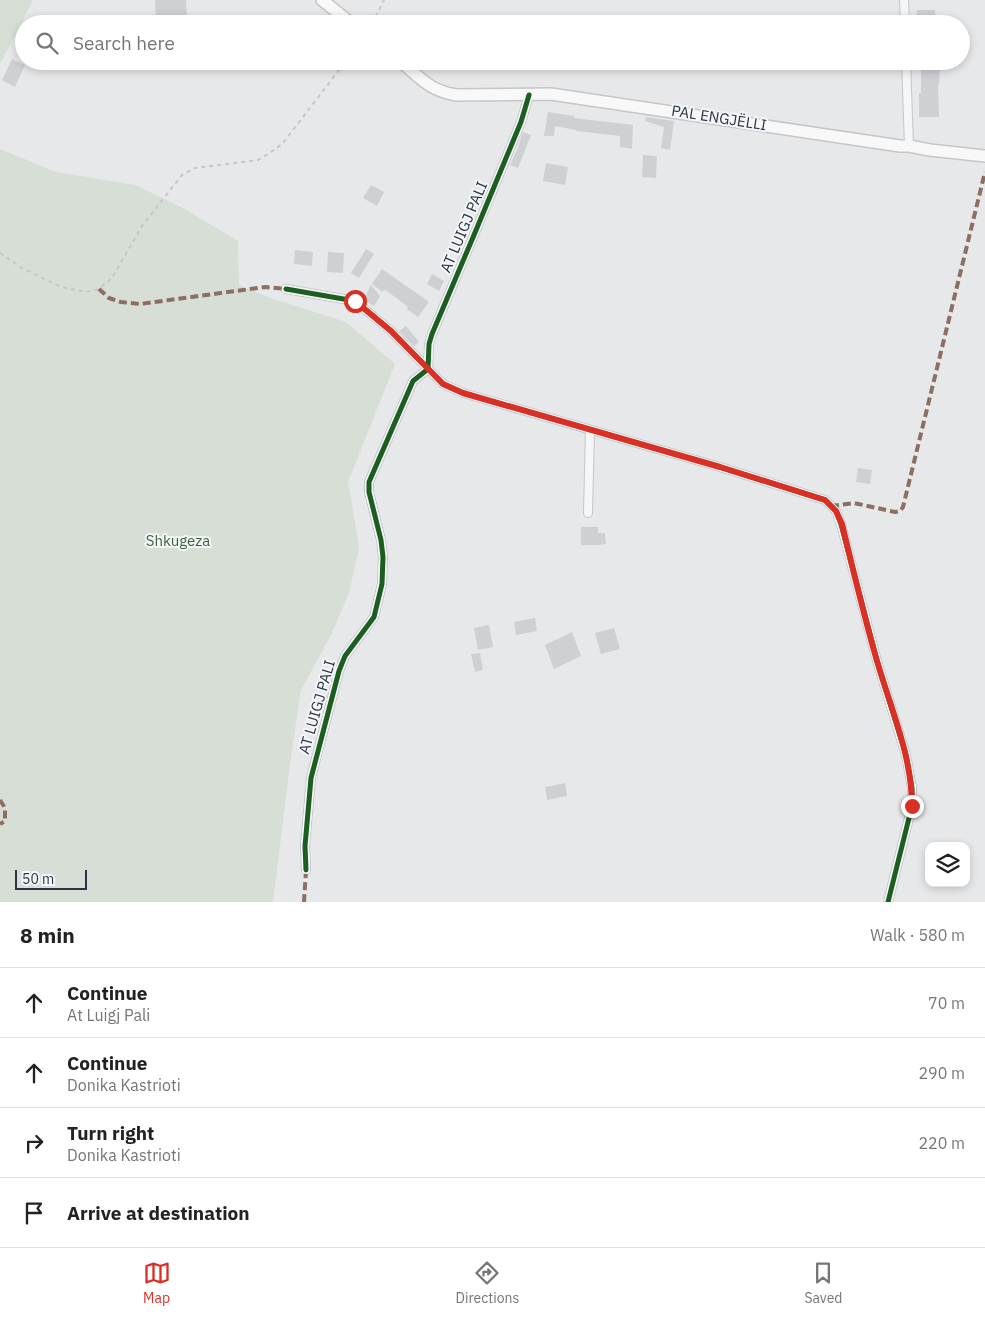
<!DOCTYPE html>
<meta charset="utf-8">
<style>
:root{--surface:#fff;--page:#f6f6f6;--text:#222;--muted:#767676;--line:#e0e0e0;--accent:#d93025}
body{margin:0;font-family:"IBM Plex Sans",sans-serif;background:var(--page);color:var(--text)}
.controls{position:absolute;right:15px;bottom:15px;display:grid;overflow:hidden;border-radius:10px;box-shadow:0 2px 8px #0003}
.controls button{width:45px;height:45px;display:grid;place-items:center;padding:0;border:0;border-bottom:1px solid var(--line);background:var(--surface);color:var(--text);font:25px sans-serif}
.scale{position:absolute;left:15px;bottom:12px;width:72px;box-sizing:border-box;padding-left:5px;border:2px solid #2b3445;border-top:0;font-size:14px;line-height:18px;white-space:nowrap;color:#2b3445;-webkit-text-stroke:4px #f4f6f9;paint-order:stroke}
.stop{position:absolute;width:15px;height:15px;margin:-11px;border:4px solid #d93025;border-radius:50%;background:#fff}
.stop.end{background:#d93025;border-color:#fff;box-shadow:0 1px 5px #0008}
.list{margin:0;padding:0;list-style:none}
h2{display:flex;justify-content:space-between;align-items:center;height:65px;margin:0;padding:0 20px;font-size:21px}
h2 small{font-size:16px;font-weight:400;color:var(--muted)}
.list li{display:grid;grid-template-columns:32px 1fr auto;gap:15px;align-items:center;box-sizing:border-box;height:70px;padding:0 20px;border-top:1px solid var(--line)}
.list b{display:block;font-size:19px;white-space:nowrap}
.list p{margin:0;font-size:16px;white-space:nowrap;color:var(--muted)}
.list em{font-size:16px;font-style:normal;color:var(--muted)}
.icon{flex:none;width:28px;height:28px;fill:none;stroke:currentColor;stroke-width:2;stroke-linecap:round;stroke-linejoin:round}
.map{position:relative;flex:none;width:985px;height:902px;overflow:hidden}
.search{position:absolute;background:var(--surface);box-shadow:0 2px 8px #0003;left:15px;right:15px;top:15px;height:55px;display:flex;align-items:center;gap:12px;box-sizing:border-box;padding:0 18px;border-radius:28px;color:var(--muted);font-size:19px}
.sheet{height:345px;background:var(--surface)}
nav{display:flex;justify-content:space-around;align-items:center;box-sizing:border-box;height:70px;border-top:1px solid var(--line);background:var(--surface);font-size:14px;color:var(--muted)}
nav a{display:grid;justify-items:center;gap:2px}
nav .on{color:var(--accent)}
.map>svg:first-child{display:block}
</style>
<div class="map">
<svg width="985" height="902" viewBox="0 0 985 902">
<rect width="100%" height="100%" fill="#e6e8ea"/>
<g fill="#d6ded6">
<path d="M 0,0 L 33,0 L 0,64 Z"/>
<path d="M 0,149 L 56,172 L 135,185 L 181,207 L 238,241 L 239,285 L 273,299 L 346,322 L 395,364 L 348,482 L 359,548 L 349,593 L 331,635 L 301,690 L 291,756 L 273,902 L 0,902 Z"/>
</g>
<g fill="#ced0d3">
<path d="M 155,0 L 186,0 L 187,18 L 173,18 L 174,24 L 156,24 Z"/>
<path d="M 917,10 L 935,10 L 935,21 L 917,22 Z"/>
<path d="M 12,59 L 25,65 L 15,87 L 2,80 Z"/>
<path d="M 921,64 L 940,64 L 939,85 L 938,85 L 939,117 L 919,117 L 919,93 L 921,93 Z"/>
<path d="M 548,112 L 574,116 L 574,118 L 633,125 L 632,149 L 620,147 L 620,136 L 576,131 L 576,130 L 555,126 L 554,136 L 544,136 Z"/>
<path d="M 646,117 L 674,121 L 670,150 L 661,148 L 664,127 L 645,121 Z"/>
<path d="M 523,132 L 531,135 L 518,168 L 510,165 L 517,150 Z"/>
<path d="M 643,155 L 657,156 L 656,178 L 642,177 Z"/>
<path d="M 546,163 L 568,167 L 565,185 L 543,181 Z"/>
<path d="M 371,185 L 384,192 L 377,206 L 363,198 Z"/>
<path d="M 366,249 L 374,254 L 359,278 L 351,273 Z"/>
<path d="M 295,250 L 313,252 L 312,266 L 294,264 Z"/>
<path d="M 328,252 L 344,253 L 343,273 L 327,272 Z"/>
<path d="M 382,269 L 429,302 L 418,317 L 407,309 L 408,307 L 387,291 L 384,290 L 383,292 L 372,284 Z"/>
<path d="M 432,274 L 444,281 L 439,291 L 427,284 Z"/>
<path d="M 371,285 L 380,296 L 374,306 L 363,300 Z"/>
<path d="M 406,326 L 419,342 L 414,346 L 399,331 Z"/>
<path d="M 858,468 L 872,470 L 870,484 L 856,482 Z"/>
<path d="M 581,527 L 598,527 L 598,533 L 605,533 L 606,544 L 598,545 L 581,545 Z"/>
<path d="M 535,618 L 537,631 L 516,635 L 514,622 Z"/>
<path d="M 489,625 L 493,647 L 478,650 L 474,628 Z"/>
<path d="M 614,628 L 620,649 L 601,654 L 595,633 Z"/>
<path d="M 572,632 L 581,656 L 554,669 L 545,645 Z"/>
<path d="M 480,653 L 483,670 L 475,672 L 471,654 Z"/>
<path d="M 565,783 L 567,796 L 547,800 L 545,787 Z"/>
</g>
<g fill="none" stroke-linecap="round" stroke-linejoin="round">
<defs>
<g id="street">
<path d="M 904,0 L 905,24"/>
<path d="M 906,61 L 909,146"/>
<path d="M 286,289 L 355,301 L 391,331 L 443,384 L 463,393 L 720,467 L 825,500 L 836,511 L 841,524 L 877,661 L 906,755 L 912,788 L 912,806 L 888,902"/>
<path d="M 588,513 L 590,430"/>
<path d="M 306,870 L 305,846 L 311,778 L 339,671 L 345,656 L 374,617 L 382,584 L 383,557 L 381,540 L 369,492 L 369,482 L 413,381 L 428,369 L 429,344 L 432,334 L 474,235 L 521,122 L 529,95"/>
</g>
<g id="secondary">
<path d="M 322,0 L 352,24"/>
<path d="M 400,61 C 421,78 428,90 456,95 L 551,94 L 900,146 L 909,146 L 930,150 L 985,156"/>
</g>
</defs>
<use href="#street" stroke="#c4c6c8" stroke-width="10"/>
<use href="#secondary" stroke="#c4c6c8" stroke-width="14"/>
<g stroke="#c5c6ca" stroke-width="2" stroke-dasharray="4 4" stroke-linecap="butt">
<path d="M 372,24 L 384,0"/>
<path d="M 0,253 L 22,268 L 61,287 L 86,292 L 99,289 L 112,278 L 142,226 L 182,175 L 195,168 L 258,160 L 270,153 L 283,143 L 346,61"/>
</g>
<use href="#street" stroke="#f5f6f7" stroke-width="8"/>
<use href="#secondary" stroke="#f8f8f8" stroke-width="11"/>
<g stroke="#8d6e63" stroke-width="4" stroke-dasharray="8 4" stroke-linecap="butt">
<path d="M 99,289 L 109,298 L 121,302 L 140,304 L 265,287 L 286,289"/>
<path d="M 831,506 L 854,503 L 895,512 L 900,511 L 903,507 L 985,172"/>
<path d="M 0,800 L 5,808 L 5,821 L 0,824"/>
<path d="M 304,902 L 306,870"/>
</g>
<defs>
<g id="cycleway">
<path d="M 286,289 L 355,301 L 391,331 L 443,384 L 463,393 L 720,467 L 825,500 L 836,511 L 841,524 L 877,661 L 906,755 L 912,788 L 912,806 L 888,902"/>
<path d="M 306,870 L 305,846 L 311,778 L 339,671 L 345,656 L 374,617 L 382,584 L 383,557 L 381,540 L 369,492 L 369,482 L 413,381 L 428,369 L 429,344 L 432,334 L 474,235 L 521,122 L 529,95"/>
</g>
</defs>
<use href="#cycleway" stroke="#f4f6f9" stroke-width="8"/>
<use href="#cycleway" stroke="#1b5e20" stroke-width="5"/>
</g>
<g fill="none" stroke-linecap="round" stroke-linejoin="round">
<path stroke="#d93025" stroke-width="6" d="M 355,301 L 391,331 L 443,384 L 463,393 L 720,467 L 825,500 L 836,511 L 842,524 C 853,570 864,616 877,661 C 891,709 912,756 912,806"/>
</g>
<g text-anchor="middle" stroke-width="4" stroke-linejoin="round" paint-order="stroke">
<g font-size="15" fill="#2b3445" stroke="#f4f6f9">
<text transform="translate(719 118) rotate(9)" y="5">PAL ENGJËLLI</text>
<text transform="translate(464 227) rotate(-67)" y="5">AT LUIGJ PALI</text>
<text transform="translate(317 707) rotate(-74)" y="5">AT LUIGJ PALI</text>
</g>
<g font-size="15" fill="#3f6138" stroke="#f4f6f9">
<text x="178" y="546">Shkugeza</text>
</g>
</g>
</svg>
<div class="controls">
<button><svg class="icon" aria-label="layers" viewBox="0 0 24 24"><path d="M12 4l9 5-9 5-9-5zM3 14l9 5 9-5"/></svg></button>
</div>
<div class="scale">50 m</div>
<div class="stop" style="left:355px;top:301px"></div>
<div class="stop end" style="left:912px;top:806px"></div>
<div class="search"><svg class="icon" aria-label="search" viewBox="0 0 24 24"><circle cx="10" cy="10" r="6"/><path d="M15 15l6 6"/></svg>Search here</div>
</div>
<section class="sheet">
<h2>8 min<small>Walk · 580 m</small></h2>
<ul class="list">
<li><svg class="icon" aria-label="ahead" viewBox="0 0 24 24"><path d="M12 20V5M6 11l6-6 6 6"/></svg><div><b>Continue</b><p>At Luigj Pali</p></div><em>70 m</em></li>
<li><svg class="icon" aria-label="ahead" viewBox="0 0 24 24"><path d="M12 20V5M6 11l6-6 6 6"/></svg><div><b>Continue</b><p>Donika Kastrioti</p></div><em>290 m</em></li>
<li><svg class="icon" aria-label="right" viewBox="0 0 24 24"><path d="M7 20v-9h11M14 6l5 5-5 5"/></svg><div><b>Turn right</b><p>Donika Kastrioti</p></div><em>220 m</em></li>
<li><svg class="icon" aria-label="arrive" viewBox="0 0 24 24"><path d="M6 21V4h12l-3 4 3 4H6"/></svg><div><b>Arrive at destination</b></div></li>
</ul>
</section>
<nav>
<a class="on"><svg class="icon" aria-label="map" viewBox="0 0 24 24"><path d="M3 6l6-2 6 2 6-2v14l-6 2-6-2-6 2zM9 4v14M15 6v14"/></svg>Map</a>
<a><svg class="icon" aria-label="directions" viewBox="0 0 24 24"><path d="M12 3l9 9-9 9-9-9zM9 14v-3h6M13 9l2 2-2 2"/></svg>Directions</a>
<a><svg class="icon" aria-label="saved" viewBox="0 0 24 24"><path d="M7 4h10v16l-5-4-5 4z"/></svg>Saved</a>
</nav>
